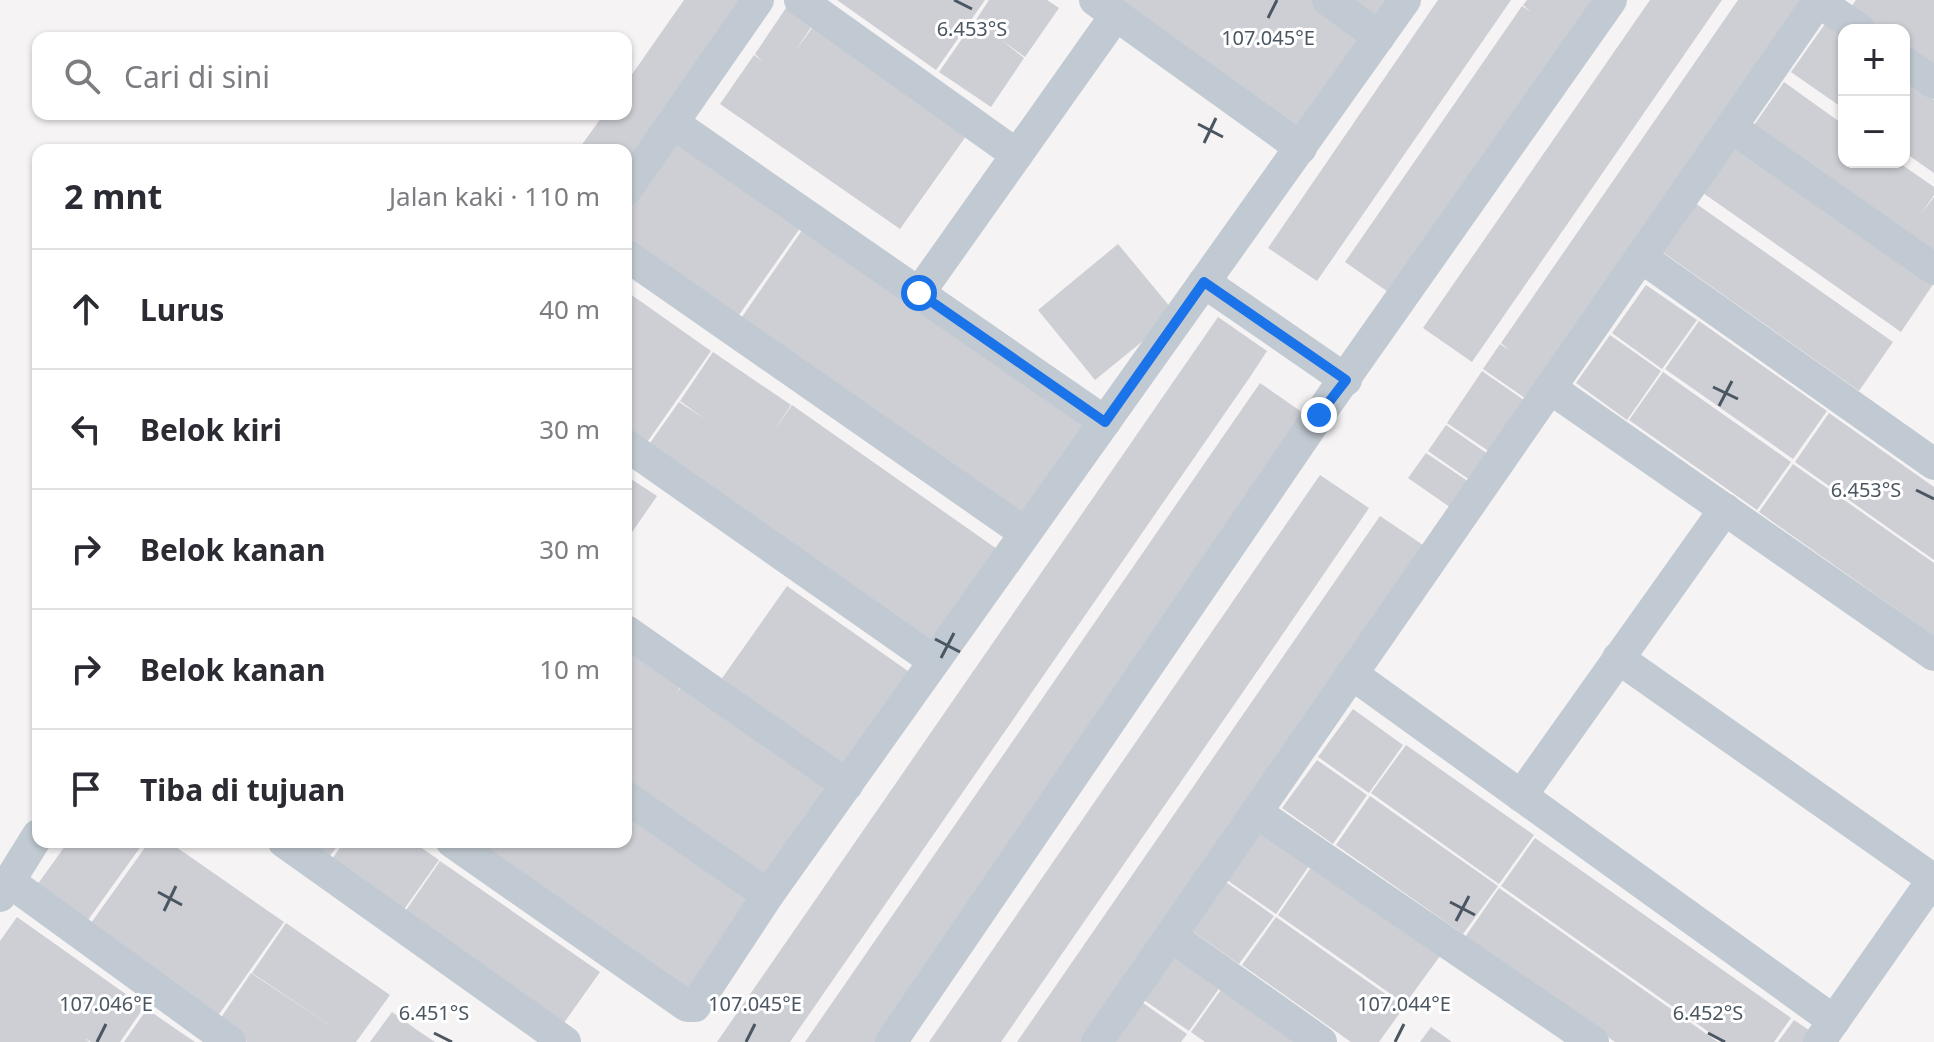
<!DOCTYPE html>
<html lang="id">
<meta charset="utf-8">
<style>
:root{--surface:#fff;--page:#f7f7f7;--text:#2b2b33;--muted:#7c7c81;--line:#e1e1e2}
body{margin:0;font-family:"Noto Sans",sans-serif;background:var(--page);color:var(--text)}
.controls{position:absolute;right:24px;top:24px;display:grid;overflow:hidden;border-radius:16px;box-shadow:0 2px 6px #0004}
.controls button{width:72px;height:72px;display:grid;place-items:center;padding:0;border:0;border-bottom:2px solid var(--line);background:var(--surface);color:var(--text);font:40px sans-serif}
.stop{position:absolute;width:24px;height:24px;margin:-18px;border:6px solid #1a73e8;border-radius:50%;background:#fff}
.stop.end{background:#1a73e8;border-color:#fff;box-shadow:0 2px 8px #0008}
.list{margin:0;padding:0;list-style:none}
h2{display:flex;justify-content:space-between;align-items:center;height:104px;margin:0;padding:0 32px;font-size:34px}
h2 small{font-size:26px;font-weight:400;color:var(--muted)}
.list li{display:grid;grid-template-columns:52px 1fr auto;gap:24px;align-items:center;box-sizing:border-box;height:120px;padding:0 32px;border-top:2px solid var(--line)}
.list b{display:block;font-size:30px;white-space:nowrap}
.list em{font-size:26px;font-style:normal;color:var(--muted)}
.icon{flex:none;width:44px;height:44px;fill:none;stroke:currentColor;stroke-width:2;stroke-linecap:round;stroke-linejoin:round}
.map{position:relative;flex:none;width:1934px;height:1042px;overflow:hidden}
.search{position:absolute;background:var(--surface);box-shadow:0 2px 6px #0004;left:32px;top:32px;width:600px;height:88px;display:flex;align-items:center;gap:20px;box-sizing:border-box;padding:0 28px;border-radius:16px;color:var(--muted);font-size:30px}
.panel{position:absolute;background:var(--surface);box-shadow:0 2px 6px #0004;left:32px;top:144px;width:600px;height:704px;border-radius:16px}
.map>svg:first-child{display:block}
</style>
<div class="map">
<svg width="1934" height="1042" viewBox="0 0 1934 1042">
<rect width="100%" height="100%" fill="#f5f3f3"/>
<g fill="#cdcfd5">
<path d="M 684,0 L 756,0 L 626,184 L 626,150 L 578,150 L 604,114 L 626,114 L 626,83 Z"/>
<path d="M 837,0 L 985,0 L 936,70 Z"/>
<path d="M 989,0 L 1047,0 L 1059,8 L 1025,57 L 1000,39 L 1024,58 L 991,107 L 939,72 L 973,23 L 984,31 L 974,23 Z"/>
<path d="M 1112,0 L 1319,0 L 1369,36 L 1300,133 Z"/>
<path d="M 1352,0 L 1388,0 L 1376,17 Z"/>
<path d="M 1438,0 L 1511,0 L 1317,281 L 1268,248 Z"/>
<path d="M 1527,0 L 1599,0 L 1394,296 L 1345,262 L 1522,6 L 1531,12 L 1523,5 Z"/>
<path d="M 1650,0 L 1722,0 L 1472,362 L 1423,328 Z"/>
<path d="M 1738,0 L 1810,0 L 1532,403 L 1483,369 L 1500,344 L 1509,350 L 1501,343 Z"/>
<path d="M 1856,0 L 1934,0 L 1934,72 L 1904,50 L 1904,30 L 1875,30 L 1848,11 Z"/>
<path d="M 788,5 L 814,23 L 795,51 L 815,24 L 969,132 L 900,229 L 720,104 L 754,55 L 762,61 L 755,54 Z"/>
<path d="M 1825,24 L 1844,37 L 1844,109 L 1791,72 Z"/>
<path d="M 1904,79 L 1934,100 L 1934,173 L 1904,152 Z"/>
<path d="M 1784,82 L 1844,125 L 1844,162 L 1898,162 L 1934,187 L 1934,195 L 1921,214 L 1934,197 L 1934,260 L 1750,131 Z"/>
<path d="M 675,134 L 803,224 L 734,322 L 626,246 L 626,203 Z"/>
<path d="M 1730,139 L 1934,283 L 1901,332 L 1696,188 Z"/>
<path d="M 1688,198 L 1893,342 L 1859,391 L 1654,246 Z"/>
<path d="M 805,226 L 1089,423 L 1020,520 L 737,324 Z"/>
<path d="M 1118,244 L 1176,314 L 1095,380 L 1038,310 Z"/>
<path d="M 1646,285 L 1697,320 L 1662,369 L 1612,333 Z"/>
<path d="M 626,291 L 711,351 L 643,448 L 626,437 Z"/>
<path d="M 1218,317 L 1267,351 L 1250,377 L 790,1042 L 717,1042 Z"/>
<path d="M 1699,321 L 1827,411 L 1793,459 L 1665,369 Z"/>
<path d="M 1610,335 L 1661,371 L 1627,420 L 1576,383 Z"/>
<path d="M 713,352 L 791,405 L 773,432 L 792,405 L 997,549 L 929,647 L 645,450 L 679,402 L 705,419 L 680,401 Z"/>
<path d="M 1482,371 L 1531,405 L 1496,456 L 1447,423 Z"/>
<path d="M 1663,372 L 1791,462 L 1757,510 L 1629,420 Z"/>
<path d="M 1260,383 L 1309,417 L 877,1042 L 805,1042 Z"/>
<path d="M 1829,413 L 1934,487 L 1934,560 L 1795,462 Z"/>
<path d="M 1446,425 L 1495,459 L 1477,485 L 1428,451 Z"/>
<path d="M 1426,453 L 1475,486 L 1457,512 L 1408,478 Z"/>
<path d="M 1793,464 L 1934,563 L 1934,636 L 1759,512 Z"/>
<path d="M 1320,475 L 1369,508 L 1263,663 L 1001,1042 L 929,1042 Z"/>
<path d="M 631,479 L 657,496 L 626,541 L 626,486 Z"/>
<path d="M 1380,516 L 1429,549 L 1089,1042 L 1017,1042 Z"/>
<path d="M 787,586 L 915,676 L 846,773 L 718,684 Z"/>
<path d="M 626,644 L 682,683 L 677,693 L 683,684 L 836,791 L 768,889 L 626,790 Z"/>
<path d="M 1353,709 L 1403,745 L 1369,793 L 1318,757 Z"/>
<path d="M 1406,745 L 1534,835 L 1499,884 L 1371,793 Z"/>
<path d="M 1317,760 L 1367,795 L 1333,844 L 1282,808 Z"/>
<path d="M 1370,796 L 1498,886 L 1463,934 L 1336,845 Z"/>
<path d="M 626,808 L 760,901 L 691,999 L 465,842 L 626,842 Z"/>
<path d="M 1259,830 L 1309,866 L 1276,914 L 1224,878 Z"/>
<path d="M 1535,838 L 1791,1018 L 1774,1042 L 1723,1042 L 1501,886 Z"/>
<path d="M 68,842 L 144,842 L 83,927 L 32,892 Z"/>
<path d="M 149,842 L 169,842 L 284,922 L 215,1020 L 86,930 Z"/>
<path d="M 294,842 L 340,842 L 325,863 Z"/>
<path d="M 344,842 L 413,842 L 439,860 L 400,915 L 328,865 Z"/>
<path d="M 440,861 L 600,972 L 561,1027 L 402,916 Z"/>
<path d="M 1312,866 L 1440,956 L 1405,1004 L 1278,915 Z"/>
<path d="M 1223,880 L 1274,916 L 1239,964 L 1189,929 Z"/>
<path d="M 1499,888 L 1718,1042 L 1615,1042 L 1465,937 Z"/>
<path d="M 17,917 L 144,1007 L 120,1042 L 91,1042 L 85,1038 L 89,1042 L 0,1042 L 0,941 Z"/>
<path d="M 1276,917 L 1404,1007 L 1379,1042 L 1351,1042 L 1242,965 Z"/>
<path d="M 286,923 L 390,995 L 356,1042 L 247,1042 L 218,1022 L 251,973 L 346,1036 L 252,973 Z"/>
<path d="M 1172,947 L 1223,983 L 1189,1031 L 1138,996 Z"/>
<path d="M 1225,984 L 1308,1042 L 1205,1042 L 1191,1032 Z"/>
<path d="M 1136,998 L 1187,1034 L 1181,1042 L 1105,1042 Z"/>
<path d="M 147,1009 L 173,1027 L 195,1042 L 124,1042 Z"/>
<path d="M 392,1012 L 417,1030 L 435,1042 L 370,1042 Z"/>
<path d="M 1794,1020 L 1819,1037 L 1816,1042 L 1778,1042 Z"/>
<path d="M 1431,1027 L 1452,1042 L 1420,1042 Z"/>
</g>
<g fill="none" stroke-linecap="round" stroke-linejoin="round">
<g stroke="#c1cad2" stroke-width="32">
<path d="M 800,0 L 1017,155"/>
<path d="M 1095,0 L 1301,148"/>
<path d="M 1328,0 L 1379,37"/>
<path d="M 1818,1 L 1860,30"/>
<path d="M 1904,62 L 1934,83"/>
<path d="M 673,123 L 1105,422"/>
<path d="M 1731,127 L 1934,269"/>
<path d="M 626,190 L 758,0"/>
<path d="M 626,255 L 1025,533"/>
<path d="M 1641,257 L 1934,464"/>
<path d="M 1204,282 L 1346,380"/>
<path d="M 919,293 L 1116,15"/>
<path d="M 1550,388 L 1934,655"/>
<path d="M 626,445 L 934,661"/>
<path d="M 626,631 L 847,785"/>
<path d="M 1618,658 L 1934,880"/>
<path d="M 1352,674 L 1834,1021"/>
<path d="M 1521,796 L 1725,509"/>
<path d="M 626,797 L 768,895"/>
<path d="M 1256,812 L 1593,1042"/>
<path d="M 284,842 L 565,1042"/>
<path d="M 452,842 L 687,1006 L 695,1006 L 768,895 L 1405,0"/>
<path d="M 10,882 L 230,1042"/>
<path d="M 0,896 L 38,835"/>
<path d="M 1171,936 L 1321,1042"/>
<path d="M 891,1042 L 1319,415 L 1611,0"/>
<path d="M 1097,1042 L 1819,0"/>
<path d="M 1819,1042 L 1934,878"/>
</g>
</g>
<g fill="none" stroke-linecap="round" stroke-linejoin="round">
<path stroke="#1a73e8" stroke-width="10" d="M 919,293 L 1105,422 L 1204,282 L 1346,380 L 1319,415"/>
</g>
<path fill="none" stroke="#4a5661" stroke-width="3" d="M 954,0 L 972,9M 1268,18 L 1277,0M 1198,124 L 1223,137M 1204,143 L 1216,118M 1713,387 L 1738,399M 1719,406 L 1732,381M 1916,490 L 1934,499M 935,639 L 960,652M 941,658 L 954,633M 158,892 L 182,905M 1450,902 L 1475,915M 164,911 L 176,886M 1456,921 L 1469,896M 434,1033 L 452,1042M 1708,1033 L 1725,1042M 97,1042 L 106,1024M 746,1042 L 755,1024M 1395,1042 L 1404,1024"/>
<g font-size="20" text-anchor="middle" fill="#4a5661" stroke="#fff" stroke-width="6" stroke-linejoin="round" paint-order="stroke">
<text x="972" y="36">6.453°S</text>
<text x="1268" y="45">107.045°E</text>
<text x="1866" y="497">6.453°S</text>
<text x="106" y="1011">107.046°E</text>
<text x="755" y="1011">107.045°E</text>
<text x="1404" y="1011">107.044°E</text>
<text x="1708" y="1020">6.452°S</text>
<text x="434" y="1020">6.451°S</text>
</g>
</svg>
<div class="controls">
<button>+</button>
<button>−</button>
</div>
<div class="stop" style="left:919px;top:293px"></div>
<div class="stop end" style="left:1319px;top:415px"></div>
<div class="search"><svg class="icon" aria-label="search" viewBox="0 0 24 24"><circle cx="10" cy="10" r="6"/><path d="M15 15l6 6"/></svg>Cari di sini</div>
<section class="panel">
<h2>2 mnt<small>Jalan kaki · 110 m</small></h2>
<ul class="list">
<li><svg class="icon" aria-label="ahead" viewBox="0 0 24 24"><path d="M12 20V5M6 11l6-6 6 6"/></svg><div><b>Lurus</b></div><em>40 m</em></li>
<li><svg class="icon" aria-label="left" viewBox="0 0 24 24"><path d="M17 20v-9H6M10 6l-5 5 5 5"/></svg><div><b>Belok kiri</b></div><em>30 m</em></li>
<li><svg class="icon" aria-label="right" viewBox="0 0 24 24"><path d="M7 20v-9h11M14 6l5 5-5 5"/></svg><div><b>Belok kanan</b></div><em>30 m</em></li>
<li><svg class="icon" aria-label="right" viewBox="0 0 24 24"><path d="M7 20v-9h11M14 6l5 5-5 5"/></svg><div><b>Belok kanan</b></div><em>10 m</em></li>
<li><svg class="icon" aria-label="arrive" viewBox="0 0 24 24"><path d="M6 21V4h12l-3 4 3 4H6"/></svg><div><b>Tiba di tujuan</b></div></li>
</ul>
</section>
</div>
